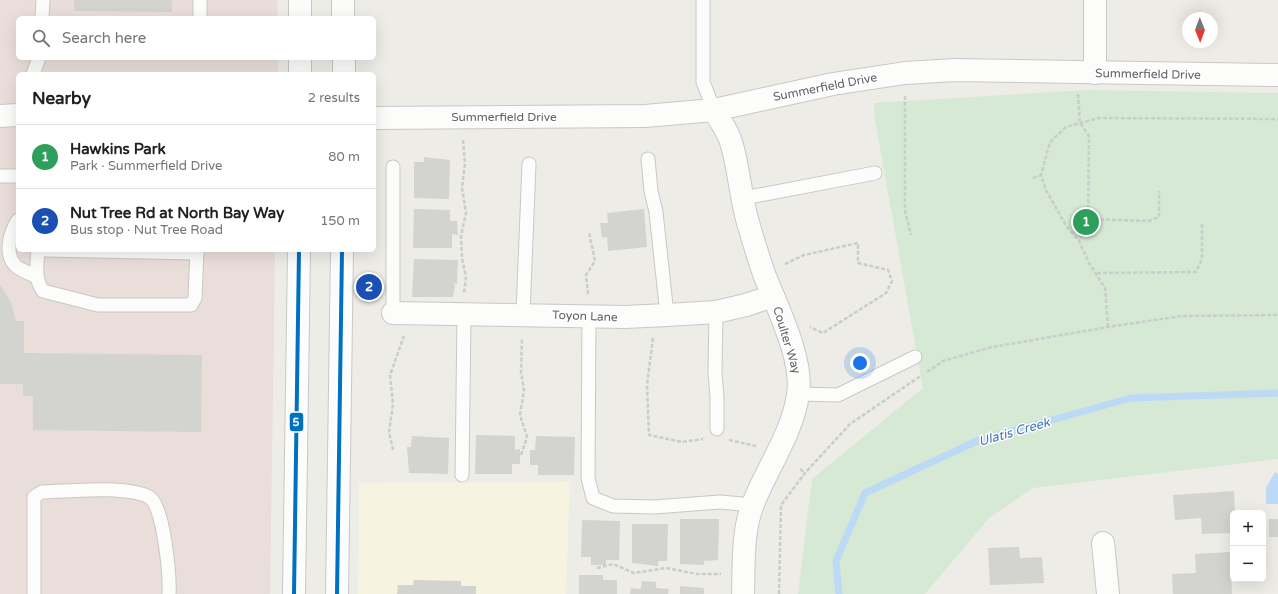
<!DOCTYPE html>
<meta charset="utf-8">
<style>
:root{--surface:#fff;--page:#f2f2f2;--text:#202124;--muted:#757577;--line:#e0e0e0;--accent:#ea580c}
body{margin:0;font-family:"Varela Round",sans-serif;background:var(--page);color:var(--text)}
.controls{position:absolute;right:12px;bottom:12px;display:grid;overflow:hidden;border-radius:6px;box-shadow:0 4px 16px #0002}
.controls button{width:36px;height:36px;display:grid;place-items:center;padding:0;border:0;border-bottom:1px solid var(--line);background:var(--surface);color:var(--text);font:20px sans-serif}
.compass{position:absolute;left:1182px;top:12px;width:36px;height:36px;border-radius:50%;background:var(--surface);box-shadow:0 4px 16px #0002;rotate:179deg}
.you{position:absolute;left:860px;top:363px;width:14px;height:14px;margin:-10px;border:3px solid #fff;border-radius:50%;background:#1a73e8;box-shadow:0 0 0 6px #1a73e833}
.badge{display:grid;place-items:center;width:26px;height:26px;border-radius:50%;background:var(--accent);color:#fff;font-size:13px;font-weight:700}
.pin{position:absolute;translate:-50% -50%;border:2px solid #fff;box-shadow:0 1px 4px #0006}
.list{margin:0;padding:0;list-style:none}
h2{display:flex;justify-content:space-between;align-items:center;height:52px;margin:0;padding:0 16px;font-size:17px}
h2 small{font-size:13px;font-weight:400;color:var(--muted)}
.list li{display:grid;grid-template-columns:26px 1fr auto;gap:12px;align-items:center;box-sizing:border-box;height:64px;padding:0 16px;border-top:1px solid var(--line)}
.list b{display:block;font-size:15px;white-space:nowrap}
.list p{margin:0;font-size:13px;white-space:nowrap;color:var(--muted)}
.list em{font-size:13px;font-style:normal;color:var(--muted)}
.icon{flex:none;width:22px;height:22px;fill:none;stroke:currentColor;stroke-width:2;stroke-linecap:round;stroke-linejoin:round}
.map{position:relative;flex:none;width:1278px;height:594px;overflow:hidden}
.search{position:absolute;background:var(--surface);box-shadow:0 4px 16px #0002;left:16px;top:16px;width:360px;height:44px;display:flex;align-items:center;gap:10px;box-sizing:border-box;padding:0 14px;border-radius:6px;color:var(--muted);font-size:15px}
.panel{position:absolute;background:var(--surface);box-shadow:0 4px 16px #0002;left:16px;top:72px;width:360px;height:180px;border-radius:6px}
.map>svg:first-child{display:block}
</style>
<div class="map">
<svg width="1278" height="594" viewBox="0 0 1278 594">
<rect width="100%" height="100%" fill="#edece7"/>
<path fill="#f6f3e1" d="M 570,482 L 566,594 L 358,594 L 359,483 Z"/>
<path fill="#e9deda" d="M 0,0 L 277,0 L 278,18 L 18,18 L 18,58 L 278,58 L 278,74 L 18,74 L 18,250 L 275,250 L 270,594 L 0,594 Z"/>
<path fill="#d5e9d4" d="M 1087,90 L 1278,93 L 1278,459 L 1033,488 L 989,518 L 925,594 L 798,594 L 812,479 L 923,388 L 875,120 L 874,103 Z"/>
<path fill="#bcd9f6" d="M 1275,472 L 1278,474 L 1278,504 L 1266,504 L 1266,488 Z"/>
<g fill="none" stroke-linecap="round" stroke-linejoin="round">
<path stroke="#bcd9f6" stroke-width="7" d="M 839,594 L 836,561 L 865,493 L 979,440 L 1131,398 L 1278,393"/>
</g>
<g fill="#d3d3d0">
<path d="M 74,0 L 172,0 L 172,12 L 74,11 Z"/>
<path d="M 424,157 L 450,160 L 449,199 L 414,198 L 414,162 L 424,162 Z"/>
<path d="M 414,209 L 450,210 L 450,221 L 457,221 L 458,235 L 452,234 L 452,248 L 413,248 Z"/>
<path d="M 644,209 L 647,247 L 608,251 L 607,237 L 602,238 L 600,223 L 608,223 L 607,213 Z"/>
<path d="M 414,259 L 458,260 L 457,284 L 453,283 L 455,285 L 453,297 L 412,297 Z"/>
<path d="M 0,285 L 11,302 L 16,321 L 24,321 L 24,353 L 202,355 L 201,432 L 33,430 L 33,396 L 23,396 L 23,384 L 0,384 Z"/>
<path d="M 476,435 L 515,436 L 515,450 L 520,449 L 520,464 L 512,464 L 512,474 L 475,474 Z"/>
<path d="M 412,436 L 449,438 L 448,474 L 409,473 L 407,447 L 411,447 Z"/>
<path d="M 536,436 L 575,437 L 574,475 L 538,475 L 538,465 L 530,465 L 530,450 L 535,450 Z"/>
<path d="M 1234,491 L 1235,513 L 1233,513 L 1233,533 L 1202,534 L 1201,518 L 1175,520 L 1173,495 Z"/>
<path d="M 680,519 L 719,519 L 718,560 L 705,561 L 704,560 L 704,565 L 680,564 Z"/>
<rect x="1269" y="519" width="9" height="18"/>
<path d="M 582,520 L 620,521 L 619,560 L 606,560 L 606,565 L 591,565 L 591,557 L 581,557 Z"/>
<path d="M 632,524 L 668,524 L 667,561 L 658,561 L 658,566 L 632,563 Z"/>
<path d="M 1019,547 L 1020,558 L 1042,557 L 1044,583 L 990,585 L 988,548 Z"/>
<path d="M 1230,552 L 1232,594 L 1173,594 L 1172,574 L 1196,573 L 1195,554 Z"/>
<path d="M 579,575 L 603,575 L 603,580 L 617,580 L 617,594 L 579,594 Z"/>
<path d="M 414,580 L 461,581 L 461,586 L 476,586 L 476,594 L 397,594 L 398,585 L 413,585 Z"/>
<path d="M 642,581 L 656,582 L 656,588 L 669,589 L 668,594 L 630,594 L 631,588 L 641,589 Z"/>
<path d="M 680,586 L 704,588 L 704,594 L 680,594 Z"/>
</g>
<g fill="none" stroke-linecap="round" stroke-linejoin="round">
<defs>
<g id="service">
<path d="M 703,0 L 703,82 L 714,110"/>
<path d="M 42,18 L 43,0"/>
<path d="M 200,18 L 200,0"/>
<path d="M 33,74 L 39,58"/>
<path d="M 648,159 L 651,191 L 656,212 L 667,315"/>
<path d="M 393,167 L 393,313"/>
<path d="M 0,176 L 18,176"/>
<path d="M 744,198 L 875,173"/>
<path d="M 18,220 C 10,232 3,255 17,267 C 23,271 31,274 37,277"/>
<path d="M 38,250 C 37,265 34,279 43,291 L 98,305 L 191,305 L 195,298 L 197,250"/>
<path d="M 45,250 L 197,253"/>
<path d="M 716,312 L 715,373 L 717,397 L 717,429"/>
<path d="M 523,314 L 529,164"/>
<path d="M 589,316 L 588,478 L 593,498 L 613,506 L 654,507 L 720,502 L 753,505"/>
<path d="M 799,394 L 838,395 L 915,357"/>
<path d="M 462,475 L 464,315"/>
<path d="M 34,594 L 34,497 L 42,492 C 68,491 127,485 149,497 C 164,505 170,577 169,594"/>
</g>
<g id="minor">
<path d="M 1095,73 L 1095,0"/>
<path d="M 714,110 C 719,120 728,131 731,142 C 739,167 740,194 747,219 C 752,237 758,256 764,274 C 777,307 804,360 798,395 C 792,434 767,468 753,504 C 742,532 744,564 743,594"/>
<path d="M 0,116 L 18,115"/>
<path d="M 374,118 L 645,116 L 714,110 L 833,84 L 905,73 L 955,70 L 1278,75"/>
<path d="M 393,313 L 625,317 L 667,315 L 716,312 L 746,305 L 773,296"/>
<path d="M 1103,543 L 1108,594"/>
</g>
<g id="secondary">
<path d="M 300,0 L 300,18"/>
<path d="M 343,0 L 343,18"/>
<path d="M 300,58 L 300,74"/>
<path d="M 344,58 L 344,74"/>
<path d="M 294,594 L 299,250"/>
<path d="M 337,594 L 342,250"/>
</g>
</defs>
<use href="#service" stroke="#c8c8c8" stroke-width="15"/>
<use href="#minor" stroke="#c8c8c8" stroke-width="24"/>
<use href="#secondary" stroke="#c8c8c8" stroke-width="24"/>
<g stroke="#c9cdcb" stroke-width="2.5" stroke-dasharray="4 2" stroke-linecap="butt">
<path d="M 1078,94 L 1080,123 L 1089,136 L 1088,219 L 1079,241"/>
<path d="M 905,96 L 905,211 L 911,235"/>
<path d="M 463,140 L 465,163 L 462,188 L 466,213 L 461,236 L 462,258 L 466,277 L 464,293"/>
<path d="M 1033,178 L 1041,175"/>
<path d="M 1088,219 L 1149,221 L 1159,217 L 1159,191"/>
<path d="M 785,264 L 804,255 L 858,243 L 858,263 L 888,270 L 892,281 L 886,293 L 823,333 L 810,327"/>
<path d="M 1097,273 L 1196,272 L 1202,259 L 1202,224"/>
<path d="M 588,294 L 586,275 L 595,261 L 589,232"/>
<path d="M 1108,327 L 1105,288 L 1089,263 L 1079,241 L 1067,227 L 1046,190 L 1041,175 L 1050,142 L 1066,127 L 1099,118 L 1278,119"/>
<path d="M 653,338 L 647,385 L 649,435 L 682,442 L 703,439"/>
<path d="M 927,372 L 943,361 L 992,347 L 1108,327 L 1182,316 L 1278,315"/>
<path d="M 729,440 L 756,446"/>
<path d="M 393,450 L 389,432 L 393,404 L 390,375 L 404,336"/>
<path d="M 521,455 L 527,437 L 520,415 L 524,390 L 521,372 L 522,338"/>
<path d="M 800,469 L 805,473"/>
<path d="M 597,568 L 613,564 L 634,573 L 666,568 L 697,574 L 721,574"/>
<path d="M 779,594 L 781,505 L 805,473 L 850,424 L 922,375"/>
</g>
<use href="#service" stroke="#fcfcfb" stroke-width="13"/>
<use href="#minor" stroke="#fcfcfb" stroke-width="22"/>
<use href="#secondary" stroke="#fcfcfb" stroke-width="22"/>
<defs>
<g id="bus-1">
<path d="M 294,594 L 299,250"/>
<path d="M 337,594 L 342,250"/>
</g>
</defs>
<use href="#bus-1" stroke="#fff" stroke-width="7"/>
<use href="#bus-1" stroke="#0070c0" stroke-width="4"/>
</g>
<g text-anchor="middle" stroke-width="3" stroke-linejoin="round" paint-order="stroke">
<g font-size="12" fill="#5d6065" stroke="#fff">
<text transform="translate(1148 74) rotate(1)" y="4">Summerfield Drive</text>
<text transform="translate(825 87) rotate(-11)" y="4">Summerfield Drive</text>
<text x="504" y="121">Summerfield Drive</text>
<text transform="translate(585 316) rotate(2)" y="4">Toyon Lane</text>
<text transform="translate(787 340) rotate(73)" y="4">Coulter Way</text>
</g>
<g font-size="13" font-style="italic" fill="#4675b8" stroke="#fff">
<text transform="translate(1014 431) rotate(-16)" y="5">Ulatis Creek</text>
</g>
</g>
<rect stroke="#fff" stroke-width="1.5" x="289" y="412" width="15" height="20" rx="4" fill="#0070c0"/>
<g font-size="11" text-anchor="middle" font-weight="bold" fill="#fff">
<text x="296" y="426">5</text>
</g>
</svg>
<div class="controls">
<button>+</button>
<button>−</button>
</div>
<svg class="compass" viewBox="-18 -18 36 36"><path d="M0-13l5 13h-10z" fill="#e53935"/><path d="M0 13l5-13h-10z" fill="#757577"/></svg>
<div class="you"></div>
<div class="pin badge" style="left:1086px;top:222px;background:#2e9e5b">1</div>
<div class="pin badge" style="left:369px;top:287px;background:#1a4fb4">2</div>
<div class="search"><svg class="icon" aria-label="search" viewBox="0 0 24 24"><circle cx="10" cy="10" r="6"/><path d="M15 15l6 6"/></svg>Search here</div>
<section class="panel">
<h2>Nearby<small>2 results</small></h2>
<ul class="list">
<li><span class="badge" style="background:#2e9e5b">1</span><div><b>Hawkins Park</b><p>Park · Summerfield Drive</p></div><em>80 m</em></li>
<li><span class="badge" style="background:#1a4fb4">2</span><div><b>Nut Tree Rd at North Bay Way</b><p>Bus stop · Nut Tree Road</p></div><em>150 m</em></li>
</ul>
</section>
</div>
